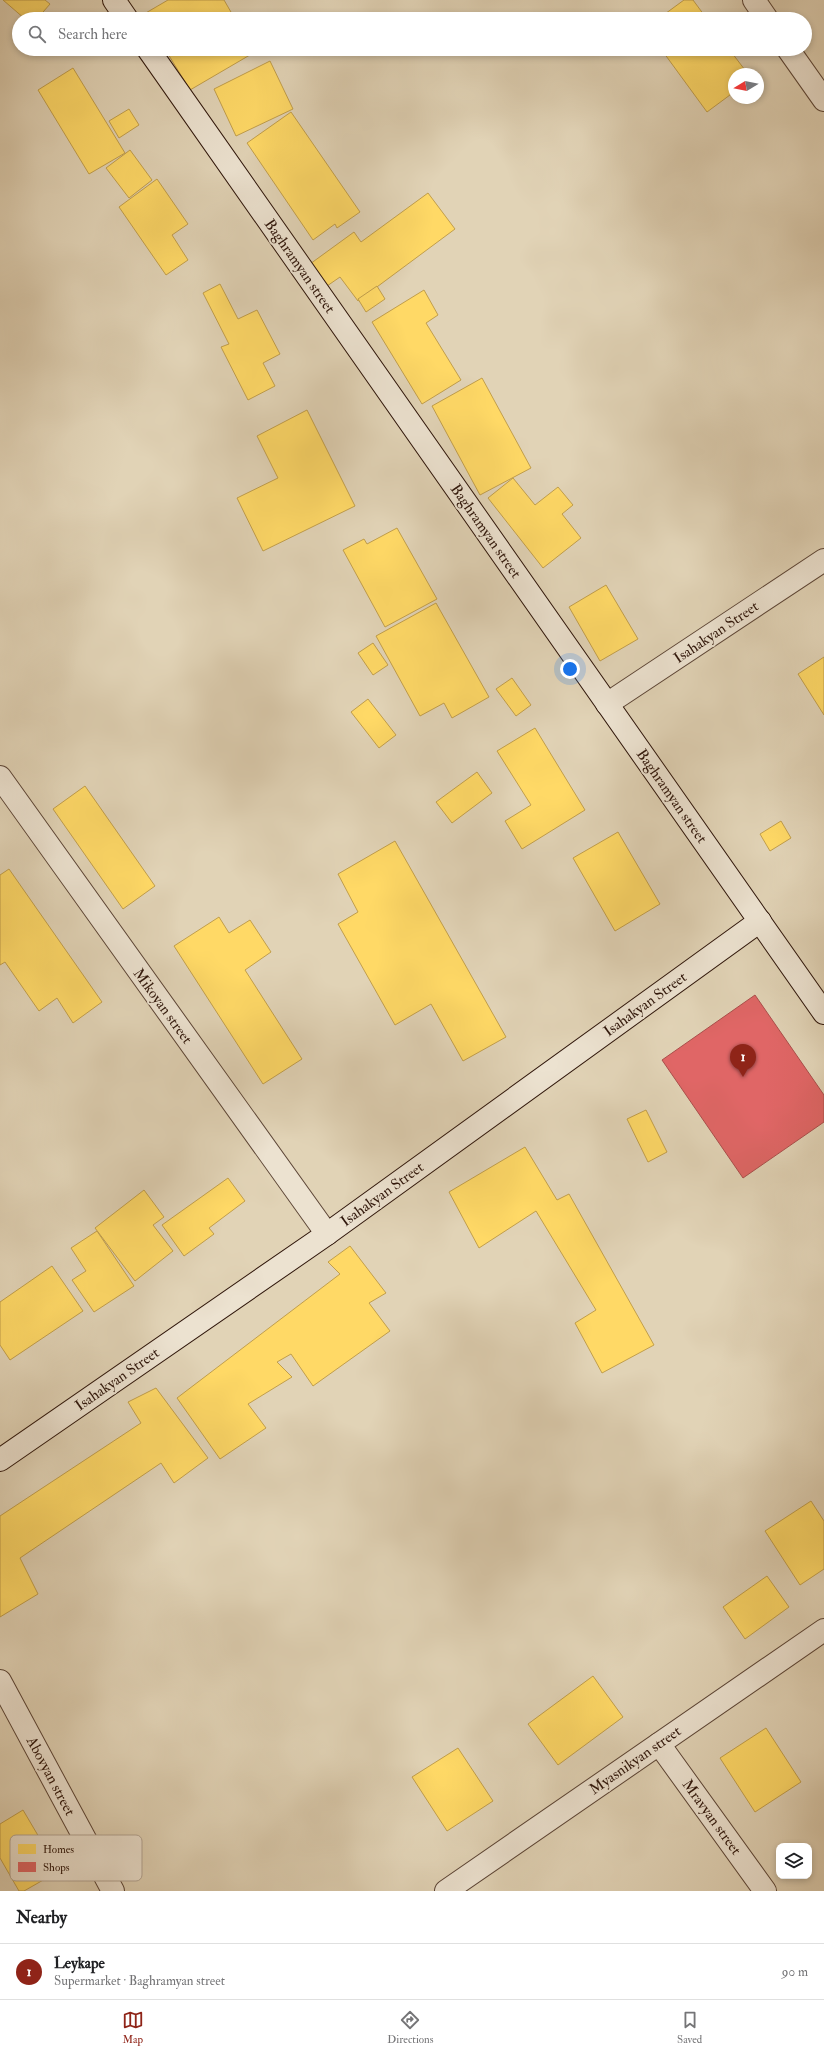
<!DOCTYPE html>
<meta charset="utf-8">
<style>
:root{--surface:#fff;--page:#f2f2f2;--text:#202124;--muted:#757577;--line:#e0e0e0;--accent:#8f2418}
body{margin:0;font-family:"IM FELL Double Pica",serif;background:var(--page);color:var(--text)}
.controls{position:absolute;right:12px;bottom:12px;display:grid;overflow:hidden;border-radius:8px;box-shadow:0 2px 6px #0003}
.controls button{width:36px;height:36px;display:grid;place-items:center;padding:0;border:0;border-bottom:1px solid var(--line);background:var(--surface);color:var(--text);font:20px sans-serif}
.compass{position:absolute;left:728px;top:68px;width:36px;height:36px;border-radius:50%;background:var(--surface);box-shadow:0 2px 6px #0003;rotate:260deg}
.you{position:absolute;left:570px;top:669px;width:14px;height:14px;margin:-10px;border:3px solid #fff;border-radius:50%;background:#1a73e8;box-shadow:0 0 0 6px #1a73e833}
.badge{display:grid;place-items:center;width:26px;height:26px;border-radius:50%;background:var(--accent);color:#fff;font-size:13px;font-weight:700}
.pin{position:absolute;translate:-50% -33px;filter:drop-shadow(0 1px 2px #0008)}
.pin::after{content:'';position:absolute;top:21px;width:14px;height:12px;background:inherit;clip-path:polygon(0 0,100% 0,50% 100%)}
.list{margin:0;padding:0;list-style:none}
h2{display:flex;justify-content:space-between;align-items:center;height:52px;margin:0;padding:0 16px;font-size:17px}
h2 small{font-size:13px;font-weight:400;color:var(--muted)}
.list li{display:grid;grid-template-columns:26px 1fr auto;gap:12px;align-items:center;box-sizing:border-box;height:56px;padding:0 16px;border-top:1px solid var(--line)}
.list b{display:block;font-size:15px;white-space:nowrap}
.list p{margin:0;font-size:13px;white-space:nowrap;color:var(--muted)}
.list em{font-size:13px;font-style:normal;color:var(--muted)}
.icon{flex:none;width:22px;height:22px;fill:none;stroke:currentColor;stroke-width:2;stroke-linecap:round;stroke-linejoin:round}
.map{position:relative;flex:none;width:824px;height:1891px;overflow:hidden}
.search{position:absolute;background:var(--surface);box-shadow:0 2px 6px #0003;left:12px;right:12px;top:12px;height:44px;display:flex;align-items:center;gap:10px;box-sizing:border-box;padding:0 14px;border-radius:22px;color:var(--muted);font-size:15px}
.sheet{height:108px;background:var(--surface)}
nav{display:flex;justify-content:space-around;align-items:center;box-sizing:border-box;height:56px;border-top:1px solid var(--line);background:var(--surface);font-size:11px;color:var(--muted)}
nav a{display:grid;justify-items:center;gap:2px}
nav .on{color:var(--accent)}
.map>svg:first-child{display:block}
</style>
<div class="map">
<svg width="824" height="1891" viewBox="0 0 824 1891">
<rect width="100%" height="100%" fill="#e1d3b6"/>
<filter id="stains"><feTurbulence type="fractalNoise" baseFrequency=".005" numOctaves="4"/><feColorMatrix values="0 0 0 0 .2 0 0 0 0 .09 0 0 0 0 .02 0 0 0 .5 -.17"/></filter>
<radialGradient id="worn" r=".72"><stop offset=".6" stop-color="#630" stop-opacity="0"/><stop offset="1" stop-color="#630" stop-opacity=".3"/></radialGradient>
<g fill="#ffd966" stroke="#c19e4b">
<path d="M 3,0 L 45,0 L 50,4 L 37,19 L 25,19 Z"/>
<path d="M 168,0 L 224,0 L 235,19 L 147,19 L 144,14 Z"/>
<path d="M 684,0 L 693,0 L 707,19 L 658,19 Z"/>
<path d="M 165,49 L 253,49 L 255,52 L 190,90 Z"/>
<path d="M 661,49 L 729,49 L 748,74 L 734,74 L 734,92 L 707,112 Z"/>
<path d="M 270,61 L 293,109 L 236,136 L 214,89 Z"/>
<path d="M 73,68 L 125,153 L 89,174 L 38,90 Z"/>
<path d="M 129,109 L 139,125 L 119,138 L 109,121 Z"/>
<path d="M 291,112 L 360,212 L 337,228 L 335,224 L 313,240 L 247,143 Z"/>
<path d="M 130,150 L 152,180 L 129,198 L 106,168 Z"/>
<path d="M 157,179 L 188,224 L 172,235 L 188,260 L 166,275 L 119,207 Z"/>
<path d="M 428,193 L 455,229 L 358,301 L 340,277 L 327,286 L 310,264 L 354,232 L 361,242 Z"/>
<path d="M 220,284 L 238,319 L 257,310 L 280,354 L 263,363 L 275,386 L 248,400 L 221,347 L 229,344 L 203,293 Z"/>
<path d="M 377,286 L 385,299 L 366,312 L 358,299 Z"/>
<path d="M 424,290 L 438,315 L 426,323 L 461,380 L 422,404 L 372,322 Z"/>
<path d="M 482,378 L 531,468 L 480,495 L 432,406 Z"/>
<path d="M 307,410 L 355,506 L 263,551 L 237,498 L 278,478 L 257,436 Z"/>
<path d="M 513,478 L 535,505 L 558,487 L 573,505 L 562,514 L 581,538 L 543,568 L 488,498 Z"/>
<path d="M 397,528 L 437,599 L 385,627 L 343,550 L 364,539 L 367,544 Z"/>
<path d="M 606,585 L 638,639 L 600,661 L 569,607 Z"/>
<path d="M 436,603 L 489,697 L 452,718 L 444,703 L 420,716 L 376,636 Z"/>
<path d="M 373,643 L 388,665 L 373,675 L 358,653 Z"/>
<path d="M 824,657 L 824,715 L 798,674 Z"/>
<path d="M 512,678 L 531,705 L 516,716 L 496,689 Z"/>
<path d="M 368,699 L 396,735 L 379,748 L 351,712 Z"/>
<path d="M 535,728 L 585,810 L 522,849 L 505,821 L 531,805 L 497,751 Z"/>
<path d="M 477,772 L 492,793 L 452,823 L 436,802 Z"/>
<path d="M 85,786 L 155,886 L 123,909 L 53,809 Z"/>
<path d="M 781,821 L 791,838 L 770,851 L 760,834 Z"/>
<path d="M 618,832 L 660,904 L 615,931 L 573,858 Z"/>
<path d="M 395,841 L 506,1037 L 463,1061 L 431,1004 L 395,1025 L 338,924 L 358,912 L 338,874 Z"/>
<path d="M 9,869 L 102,1002 L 73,1023 L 57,998 L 39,1011 L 5,962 L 0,965 L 0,875 Z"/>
<path d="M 219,917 L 229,933 L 250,920 L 271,952 L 245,970 L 302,1059 L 263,1084 L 174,946 Z"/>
<path d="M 646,1110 L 667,1152 L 648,1162 L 627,1119 Z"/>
<path d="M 525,1147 L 557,1200 L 569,1194 L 654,1345 L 602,1373 L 575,1323 L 596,1310 L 536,1211 L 479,1248 L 449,1192 Z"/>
<path d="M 228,1178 L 245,1201 L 209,1228 L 214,1234 L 184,1256 L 162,1225 Z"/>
<path d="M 144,1190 L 164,1217 L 153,1225 L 173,1251 L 135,1281 L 95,1228 Z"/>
<path d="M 97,1231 L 134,1286 L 94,1312 L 72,1280 L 86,1271 L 71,1248 Z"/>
<path d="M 350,1246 L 386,1293 L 369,1303 L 390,1331 L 313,1386 L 291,1354 L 277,1362 L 292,1377 L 248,1404 L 266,1428 L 220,1459 L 177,1398 L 340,1274 L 328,1262 Z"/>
<path d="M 52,1266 L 83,1311 L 10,1360 L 0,1345 L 0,1302 Z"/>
<path d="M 156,1388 L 208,1458 L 174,1483 L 161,1463 L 20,1558 L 38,1594 L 0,1617 L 0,1516 L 141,1423 L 128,1402 Z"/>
<path d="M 811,1501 L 824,1521 L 824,1569 L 800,1585 L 765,1531 Z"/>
<path d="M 767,1576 L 789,1607 L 745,1639 L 723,1607 Z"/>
<path d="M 593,1676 L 623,1717 L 558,1765 L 528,1724 Z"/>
<path d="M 766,1728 L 801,1782 L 755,1812 L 720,1758 Z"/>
<path d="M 458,1748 L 493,1801 L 447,1831 L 412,1777 Z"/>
<path d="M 23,1810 L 59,1871 L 24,1891 L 19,1891 L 0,1858 L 0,1824 Z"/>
</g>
<path fill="#e06666" stroke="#ab4e4b" d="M 755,995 L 824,1095 L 824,1122 L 743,1178 L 662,1060 Z"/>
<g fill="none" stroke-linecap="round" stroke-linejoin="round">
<defs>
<g id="street">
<path d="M 754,0 L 767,19"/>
<path d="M 788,49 L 824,100"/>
<path d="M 607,704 L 824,560"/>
<path d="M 0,777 L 327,1234"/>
<path d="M 0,1681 L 113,1891"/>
<path d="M 659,1744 L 765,1891"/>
<path d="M 446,1891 L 824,1630"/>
</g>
<g id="secondary">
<path d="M 114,0 L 127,19"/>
<path d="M 148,49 L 824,1013"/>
<path d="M 0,1460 L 327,1234 L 760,921"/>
</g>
</defs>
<use href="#street" stroke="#5c4536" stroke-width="24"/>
<use href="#secondary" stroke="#2f160b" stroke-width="24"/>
<use href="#street" stroke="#ece2d0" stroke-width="22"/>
<use href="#secondary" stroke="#ece2d0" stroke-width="22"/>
</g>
<g text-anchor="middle" stroke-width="4" stroke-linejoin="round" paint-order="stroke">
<g font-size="15" fill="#2f160b" stroke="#ece2d0">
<text transform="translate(300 266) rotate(55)" y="5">Baghramyan street</text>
<text transform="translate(486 531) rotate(55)" y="5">Baghramyan street</text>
<text transform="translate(716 632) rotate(-34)" y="5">Isahakyan Street</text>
<text transform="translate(672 796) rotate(55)" y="5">Baghramyan street</text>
<text transform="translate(645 1004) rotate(-36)" y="5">Isahakyan Street</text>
<text transform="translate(163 1006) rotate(54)" y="5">Mikoyan street</text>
<text transform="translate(382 1194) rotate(-36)" y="5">Isahakyan Street</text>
<text transform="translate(117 1379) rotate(-35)" y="5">Isahakyan Street</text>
<text transform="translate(635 1760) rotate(-35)" y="5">Myasnikyan street</text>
<text transform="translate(51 1776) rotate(62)" y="5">Abovyan street</text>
<text transform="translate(712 1817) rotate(54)" y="5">Mravyan street</text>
</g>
</g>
<rect x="10" y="1835" width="132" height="46" rx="6" fill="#ece2d0" stroke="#b3a595" stroke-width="1"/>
<rect x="18" y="1844" width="18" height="10" fill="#ffd966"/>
<rect x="18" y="1862" width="18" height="10" fill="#e06666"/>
<g font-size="11" fill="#2f160b">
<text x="43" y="1853">Homes</text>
<text x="43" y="1871">Shops</text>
</g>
<rect width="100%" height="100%" filter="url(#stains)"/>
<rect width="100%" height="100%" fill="url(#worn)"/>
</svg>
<div class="controls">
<button><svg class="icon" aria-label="layers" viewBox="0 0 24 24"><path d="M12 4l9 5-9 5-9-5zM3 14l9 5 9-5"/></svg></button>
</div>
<svg class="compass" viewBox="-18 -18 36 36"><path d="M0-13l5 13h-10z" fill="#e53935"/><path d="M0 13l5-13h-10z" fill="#757577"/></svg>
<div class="you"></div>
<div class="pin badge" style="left:743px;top:1077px">1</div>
<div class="search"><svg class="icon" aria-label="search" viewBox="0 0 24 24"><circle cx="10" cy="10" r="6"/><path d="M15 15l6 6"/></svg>Search here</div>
</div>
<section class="sheet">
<h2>Nearby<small></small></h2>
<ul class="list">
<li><span class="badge">1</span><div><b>Leykape</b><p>Supermarket · Baghramyan street</p></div><em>90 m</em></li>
</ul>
</section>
<nav>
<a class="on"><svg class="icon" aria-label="map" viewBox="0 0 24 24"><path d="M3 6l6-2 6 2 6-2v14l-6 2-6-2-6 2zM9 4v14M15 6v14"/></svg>Map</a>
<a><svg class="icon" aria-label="directions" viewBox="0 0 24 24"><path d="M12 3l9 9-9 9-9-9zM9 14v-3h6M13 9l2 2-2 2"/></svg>Directions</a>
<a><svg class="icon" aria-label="saved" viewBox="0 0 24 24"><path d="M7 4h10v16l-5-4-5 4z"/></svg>Saved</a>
</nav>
